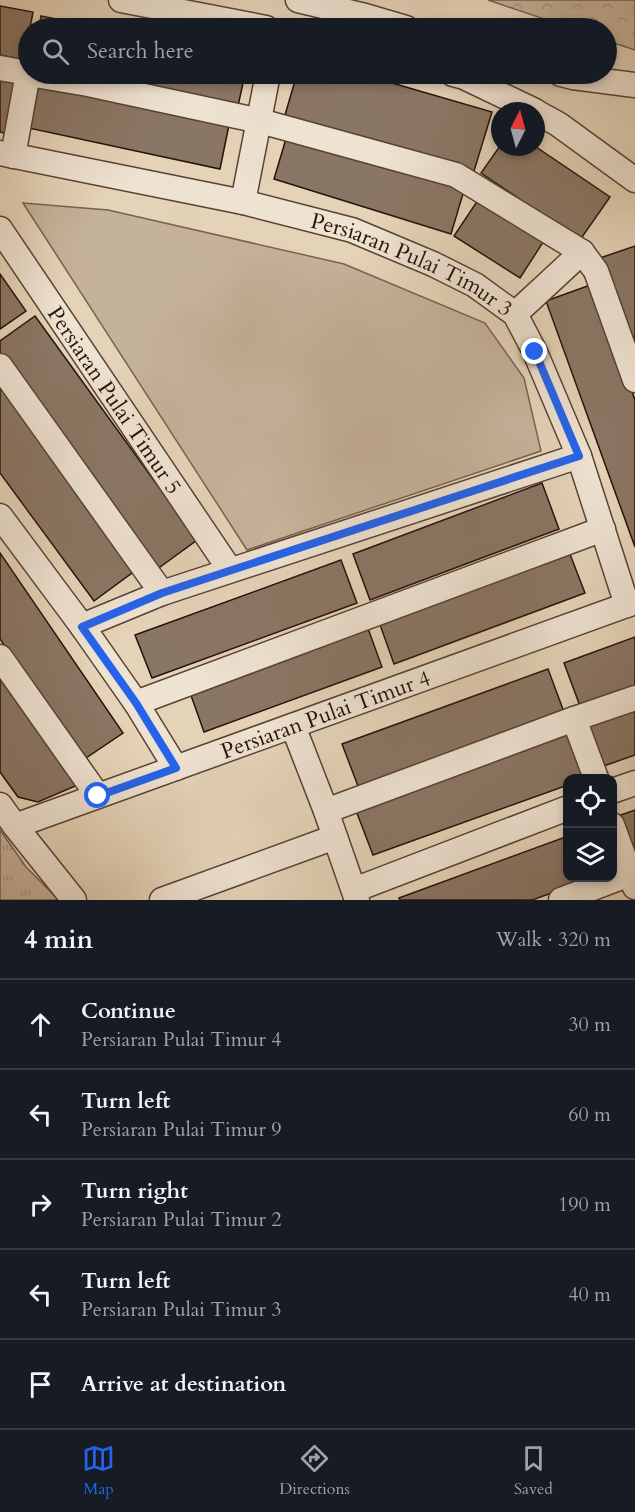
<!DOCTYPE html>
<meta charset="utf-8">
<style>
:root{--surface:#171b24;--page:#242831;--text:#f1f3f6;--muted:#9ea1a6;--line:#363941;--accent:#2563eb}
body{margin:0;font-family:Cardo,serif;background:var(--page);color:var(--text)}
.controls{position:absolute;right:18px;bottom:18px;display:grid;overflow:hidden;border-radius:12px;box-shadow:0 3px 9px #0003}
.controls button{width:54px;height:54px;display:grid;place-items:center;padding:0;border:0;border-bottom:2px solid var(--line);background:var(--surface);color:var(--text);font:30px sans-serif}
.compass{position:absolute;left:491px;top:102px;width:54px;height:54px;border-radius:50%;background:var(--surface);box-shadow:0 3px 9px #0003;rotate:6deg}
.stop{position:absolute;width:18px;height:18px;margin:-14px;border:4px solid #2563eb;border-radius:50%;background:#fff}
.stop.end{background:#2563eb;border-color:#fff;box-shadow:0 2px 6px #0008}
.list{margin:0;padding:0;list-style:none}
h2{display:flex;justify-content:space-between;align-items:center;height:78px;margin:0;padding:0 24px;font-size:26px}
h2 small{font-size:20px;font-weight:400;color:var(--muted)}
.list li{display:grid;grid-template-columns:39px 1fr auto;gap:18px;align-items:center;box-sizing:border-box;height:90px;padding:0 24px;border-top:2px solid var(--line)}
.list b{display:block;font-size:22px;white-space:nowrap}
.list p{margin:0;font-size:20px;white-space:nowrap;color:var(--muted)}
.list em{font-size:20px;font-style:normal;color:var(--muted)}
.icon{flex:none;width:33px;height:33px;fill:none;stroke:currentColor;stroke-width:2;stroke-linecap:round;stroke-linejoin:round}
.map{position:relative;flex:none;width:635px;height:900px;overflow:hidden}
.search{position:absolute;background:var(--surface);box-shadow:0 3px 9px #0003;left:18px;right:18px;top:18px;height:66px;display:flex;align-items:center;gap:15px;box-sizing:border-box;padding:0 21px;border-radius:33px;color:var(--muted);font-size:22px}
.sheet{height:528px;background:var(--surface)}
nav{display:flex;justify-content:space-around;align-items:center;box-sizing:border-box;height:84px;border-top:2px solid var(--line);background:var(--surface);font-size:16px;color:var(--muted)}
nav a{display:grid;justify-items:center;gap:3px}
nav .on{color:var(--accent)}
.map>svg:first-child{display:block}
</style>
<div class="map">
<svg width="635" height="900" viewBox="0 0 635 900">
<defs>
<pattern id="grass-tufts" width="24" height="20" patternUnits="userSpaceOnUse" patternTransform="scale(1.5)"><rect width="24" height="20" fill="#c5b29a"/><path d="M3 7l-1-3M5 7V3M7 7l1-3M15 17l-1-3M17 17v-4M19 17l1-3" fill="none" stroke="#a99883"/></pattern>
<pattern id="forest-crowns" width="20" height="18" patternUnits="userSpaceOnUse" patternTransform="scale(1.5)"><rect width="20" height="18" fill="#c5b29a"/><path d="M2 6a3 3 0 1 1 6 0M12 15a3 3 0 1 1 6 0" fill="none" stroke="#a99883"/></pattern>
</defs>
<rect width="100%" height="100%" fill="#e5d3b8"/>
<filter id="stains"><feTurbulence type="fractalNoise" baseFrequency=".00333" numOctaves="4"/><feColorMatrix values="0 0 0 0 .2 0 0 0 0 .09 0 0 0 0 .02 0 0 0 .5 -.17"/></filter>
<radialGradient id="worn" r=".72"><stop offset=".6" stop-color="#630" stop-opacity="0"/><stop offset="1" stop-color="#630" stop-opacity=".3"/></radialGradient>
<path fill="url(#grass-tufts)" stroke="#766251" stroke-width="1.5" d="M 0,830 L 26,867 L 59,900 L 0,900 Z"/>
<path fill="url(#forest-crowns)" stroke="#766251" stroke-width="1.5" d="M 488,0 L 635,0 L 635,50 L 607,41 L 606,28 L 571,28 Z"/>
<path fill="#c5b29a" stroke="#766251" stroke-width="1.5" d="M 23,203 L 108,210 L 344,264 L 485,323 L 524,378 L 541,451 L 247,550 Z"/>
<g fill="#8a7664" stroke="#281108" stroke-width="1.5">
<path d="M 0,6 L 33,12 L 30,28 L 28,28 L 28,36 L 24,60 L 0,55 Z"/>
<path d="M 41,16 L 102,28 L 39,28 Z"/>
<path d="M 0,73 L 19,77 L 8,134 L 0,132 Z"/>
<path d="M 86,74 L 245,74 L 238,106 Z"/>
<path d="M 297,74 L 361,74 L 492,112 L 474,171 L 285,115 Z"/>
<path d="M 34,78 L 230,120 L 220,169 L 24,127 Z"/>
<path d="M 288,132 L 465,187 L 451,234 L 274,179 Z"/>
<path d="M 500,146 L 536,147 L 610,197 L 580,240 L 481,173 Z"/>
<path d="M 482,194 L 547,236 L 520,278 L 454,236 Z"/>
<path d="M 635,246 L 635,357 L 600,258 Z"/>
<path d="M 0,274 L 26,311 L 0,329 Z"/>
<path d="M 593,284 L 635,400 L 635,547 L 546,301 Z"/>
<path d="M 35,316 L 197,540 L 156,570 L 0,354 L 0,341 Z"/>
<path d="M 0,386 L 136,570 L 94,601 L 0,473 Z"/>
<path d="M 542,483 L 559,529 L 370,600 L 353,554 Z"/>
<path d="M 568,549 L 585,593 L 394,664 L 378,619 Z"/>
<path d="M 0,553 L 123,733 L 83,760 L 0,639 Z"/>
<path d="M 341,560 L 357,603 L 152,678 L 135,635 Z"/>
<path d="M 366,623 L 382,667 L 204,732 L 188,687 Z"/>
<path d="M 635,637 L 635,687 L 580,706 L 564,663 Z"/>
<path d="M 548,669 L 564,712 L 358,786 L 342,744 Z"/>
<path d="M 0,672 L 80,784 L 38,802 L 18,797 L 0,772 Z"/>
<path d="M 635,707 L 635,755 L 601,767 L 586,725 Z"/>
<path d="M 573,730 L 586,778 L 568,778 L 568,785 L 373,855 L 355,808 Z"/>
<path d="M 635,810 L 635,860 L 618,816 Z"/>
<path d="M 568,836 L 568,878 L 594,878 L 532,900 L 400,900 L 399,898 Z"/>
</g>
<g fill="none" stroke-linecap="round" stroke-linejoin="round">
<defs>
<g id="minor">
<path d="M 121,0 L 266,28"/>
<path d="M 298,0 L 365,16 L 406,28"/>
<path d="M 0,68 L 28,73"/>
<path d="M 29,74 L 88,84 L 260,121 L 456,175 L 582,252 L 596,271 L 635,380"/>
<path d="M 453,74 L 464,77 L 535,111"/>
<path d="M 561,74 L 573,77 L 635,85"/>
<path d="M 536,112 L 558,124 L 635,180"/>
<path id="s1" d="M 0,153 L 243,202 L 352,230 L 433,264 L 475,285 L 515,314 L 535,352 L 579,456 L 627,605"/>
<path d="M 13,156 L 28,73"/>
<path d="M 243,202 L 268,74"/>
<path id="s2" d="M 0,229 L 230,570"/>
<path d="M 515,314 L 582,252"/>
<path d="M 0,366 L 162,593"/>
<path d="M 0,516 L 82,626 L 136,703 L 176,768"/>
<path d="M 82,626 L 162,593 L 579,456"/>
<path d="M 0,657 L 98,796"/>
<path d="M 136,703 L 603,529"/>
<path d="M 574,719 L 596,778"/>
<path d="M 293,726 L 326,811 L 357,900"/>
<path d="M 612,791 L 635,783"/>
<path d="M 0,805 L 15,826 L 74,900"/>
<path d="M 326,811 L 574,719 L 635,698"/>
<path d="M 612,825 L 635,887"/>
<path id="s3" d="M 15,826 L 635,602"/>
<path d="M 354,890 L 568,808"/>
<path d="M 162,900 L 335,837"/>
<path d="M 561,900 L 635,872"/>
</g>
</defs>
<use href="#minor" stroke="#574234" stroke-width="27"/>
<use href="#minor" stroke="#eee2d1" stroke-width="24"/>
</g>
<g fill="none" stroke-linecap="round" stroke-linejoin="round">
<path stroke="#2563eb" stroke-width="8" d="M 98,796 L 176,768 L 136,703 L 82,627 L 162,593 L 579,456 L 535,352"/>
</g>
<g text-anchor="middle" stroke-width="5" stroke-linejoin="round" paint-order="stroke">
<g font-size="22" fill="#281108" stroke="#eee2d1">
<text dy="8" stroke="none"><textPath href="#s1" startOffset="429">Persiaran Pulai Timur 3</textPath></text>
<text dy="8" stroke="none"><textPath href="#s2" startOffset="206">Persiaran Pulai Timur 5</textPath></text>
<text dy="8" stroke="none"><textPath href="#s3" startOffset="330">Persiaran Pulai Timur 4</textPath></text>
</g>
</g>
<rect width="100%" height="100%" filter="url(#stains)"/>
<rect width="100%" height="100%" fill="url(#worn)"/>
</svg>
<div class="controls">
<button><svg class="icon" aria-label="locate" viewBox="0 0 24 24"><circle cx="12" cy="12" r="6"/><path d="M12 2v4M12 18v4M2 12h4M18 12h4"/></svg></button>
<button><svg class="icon" aria-label="layers" viewBox="0 0 24 24"><path d="M12 4l9 5-9 5-9-5zM3 14l9 5 9-5"/></svg></button>
</div>
<svg class="compass" viewBox="-18 -18 36 36"><path d="M0-13l5 13h-10z" fill="#e53935"/><path d="M0 13l5-13h-10z" fill="#9ea1a6"/></svg>
<div class="stop" style="left:98px;top:796px"></div>
<div class="stop end" style="left:535px;top:352px"></div>
<div class="search"><svg class="icon" aria-label="search" viewBox="0 0 24 24"><circle cx="10" cy="10" r="6"/><path d="M15 15l6 6"/></svg>Search here</div>
</div>
<section class="sheet">
<h2>4 min<small>Walk · 320 m</small></h2>
<ul class="list">
<li><svg class="icon" aria-label="ahead" viewBox="0 0 24 24"><path d="M12 20V5M6 11l6-6 6 6"/></svg><div><b>Continue</b><p>Persiaran Pulai Timur 4</p></div><em>30 m</em></li>
<li><svg class="icon" aria-label="left" viewBox="0 0 24 24"><path d="M17 20v-9H6M10 6l-5 5 5 5"/></svg><div><b>Turn left</b><p>Persiaran Pulai Timur 9</p></div><em>60 m</em></li>
<li><svg class="icon" aria-label="right" viewBox="0 0 24 24"><path d="M7 20v-9h11M14 6l5 5-5 5"/></svg><div><b>Turn right</b><p>Persiaran Pulai Timur 2</p></div><em>190 m</em></li>
<li><svg class="icon" aria-label="left" viewBox="0 0 24 24"><path d="M17 20v-9H6M10 6l-5 5 5 5"/></svg><div><b>Turn left</b><p>Persiaran Pulai Timur 3</p></div><em>40 m</em></li>
<li><svg class="icon" aria-label="arrive" viewBox="0 0 24 24"><path d="M6 21V4h12l-3 4 3 4H6"/></svg><div><b>Arrive at destination</b></div></li>
</ul>
</section>
<nav>
<a class="on"><svg class="icon" aria-label="map" viewBox="0 0 24 24"><path d="M3 6l6-2 6 2 6-2v14l-6 2-6-2-6 2zM9 4v14M15 6v14"/></svg>Map</a>
<a><svg class="icon" aria-label="directions" viewBox="0 0 24 24"><path d="M12 3l9 9-9 9-9-9zM9 14v-3h6M13 9l2 2-2 2"/></svg>Directions</a>
<a><svg class="icon" aria-label="saved" viewBox="0 0 24 24"><path d="M7 4h10v16l-5-4-5 4z"/></svg>Saved</a>
</nav>
